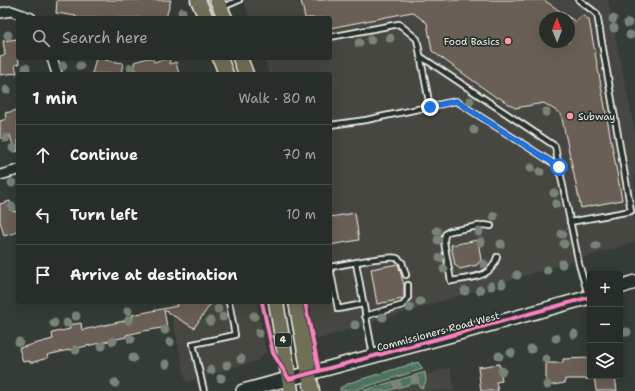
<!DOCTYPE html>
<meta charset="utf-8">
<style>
:root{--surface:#272d28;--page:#333934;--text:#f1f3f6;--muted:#a4a8a8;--line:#434945}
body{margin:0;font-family:"Shantell Sans",sans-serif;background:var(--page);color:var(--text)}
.controls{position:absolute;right:12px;bottom:12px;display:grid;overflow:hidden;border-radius:4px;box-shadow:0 4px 16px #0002}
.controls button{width:36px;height:36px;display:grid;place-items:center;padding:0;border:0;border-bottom:1px solid var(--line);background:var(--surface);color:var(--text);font:20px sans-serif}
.compass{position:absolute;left:539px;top:12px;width:36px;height:36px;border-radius:50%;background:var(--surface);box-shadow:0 4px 16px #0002;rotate:359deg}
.stop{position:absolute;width:12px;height:12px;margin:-9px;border:3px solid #1a73e8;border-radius:50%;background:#fff}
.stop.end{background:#1a73e8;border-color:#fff;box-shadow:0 1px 4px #0008}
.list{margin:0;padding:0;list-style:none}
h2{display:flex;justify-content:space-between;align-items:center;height:52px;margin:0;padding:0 16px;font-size:17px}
h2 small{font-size:13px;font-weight:400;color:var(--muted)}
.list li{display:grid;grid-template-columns:26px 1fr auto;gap:12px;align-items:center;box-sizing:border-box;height:60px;padding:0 16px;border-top:1px solid var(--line)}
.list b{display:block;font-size:15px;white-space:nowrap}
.list em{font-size:13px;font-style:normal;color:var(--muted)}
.icon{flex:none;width:22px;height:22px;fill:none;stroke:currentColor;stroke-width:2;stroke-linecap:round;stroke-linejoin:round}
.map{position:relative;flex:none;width:635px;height:391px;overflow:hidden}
.search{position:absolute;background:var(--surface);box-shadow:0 4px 16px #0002;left:16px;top:16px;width:316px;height:44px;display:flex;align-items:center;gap:10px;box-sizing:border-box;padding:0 14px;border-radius:4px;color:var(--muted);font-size:15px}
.panel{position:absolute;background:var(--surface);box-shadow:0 4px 16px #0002;left:16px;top:72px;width:316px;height:232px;border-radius:4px}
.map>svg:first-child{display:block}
</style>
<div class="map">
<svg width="635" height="391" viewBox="0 0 635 391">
<defs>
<pattern id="grass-tufts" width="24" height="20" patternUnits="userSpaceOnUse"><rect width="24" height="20" fill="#50725d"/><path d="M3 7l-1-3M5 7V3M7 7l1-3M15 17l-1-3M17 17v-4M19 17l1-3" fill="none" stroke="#6a8774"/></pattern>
</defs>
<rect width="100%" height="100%" fill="#343c35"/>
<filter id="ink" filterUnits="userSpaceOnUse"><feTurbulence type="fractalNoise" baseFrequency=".025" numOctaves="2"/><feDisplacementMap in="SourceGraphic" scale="8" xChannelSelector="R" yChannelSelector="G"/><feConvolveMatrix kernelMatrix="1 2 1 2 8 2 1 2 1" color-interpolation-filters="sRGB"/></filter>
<g filter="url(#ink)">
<g fill="#44463f" fill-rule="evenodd">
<path d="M 243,0 L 608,0 L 635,131 L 635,242 L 316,340 L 308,302 L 330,302 L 330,74 L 269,74 L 264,58 L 330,58 L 330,18 L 250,18 ZM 545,18 L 569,18 L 569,42 L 545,42 Z"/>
<path d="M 169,302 L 257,302 L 266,352 L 257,361 L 186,382 Z"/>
<path d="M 450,367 L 455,391 L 376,391 Z"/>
</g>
<g fill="url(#grass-tufts)" stroke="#a2b2a2">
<path d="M 418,362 L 423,369 L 352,391 L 340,390 L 340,388 L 349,383 Z"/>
<path d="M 425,372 L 426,381 L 423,388 L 420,387 L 418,382 L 387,391 L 361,391 Z"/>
</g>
<g fill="#6a5e57" stroke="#f4f1e8" fill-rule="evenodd">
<path d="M 57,0 L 171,0 L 166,18 L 75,18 L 76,16 L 56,13 Z"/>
<path d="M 301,0 L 544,0 L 576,22 L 582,15 L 589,20 L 622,200 L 581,208 L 561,114 L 544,103 L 515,108 L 498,97 L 497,98 L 432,51 L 427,23 L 412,12 L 330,28 L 330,18 L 305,18 ZM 545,18 L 569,18 L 569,42 L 545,42 Z"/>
<path d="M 17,39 L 19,64 L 15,65 L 17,73 L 0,75 L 0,56 L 5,55 L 3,41 Z"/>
<path d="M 96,58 L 105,58 L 105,60 L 123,63 L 121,74 L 92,74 Z"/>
<path d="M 148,58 L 152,58 L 154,62 L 169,58 L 170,64 L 176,62 L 179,74 L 137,74 L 134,62 Z"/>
<path d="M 18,110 L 18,151 L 15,152 L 10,135 L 0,138 L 0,121 L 6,119 L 5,113 Z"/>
<path d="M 10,201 L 13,212 L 18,211 L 18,232 L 4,236 L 0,221 L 0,204 Z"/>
<path d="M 355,213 L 359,240 L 330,245 L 330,217 Z"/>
<path d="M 478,240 L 481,260 L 477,265 L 460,269 L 455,265 L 451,245 Z"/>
<path d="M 398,264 L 404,285 L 404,297 L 403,299 L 377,304 L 371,269 Z"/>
<path d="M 176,302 L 212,302 L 194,328 L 164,310 L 167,327 L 144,331 L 126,335 L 126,337 L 47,355 L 48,358 L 30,363 L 30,361 L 23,362 L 19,348 L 53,339 L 52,333 L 70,329 L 69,325 L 81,323 L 82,330 L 133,319 L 132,315 L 177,306 Z"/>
<path d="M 590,358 L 590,379 L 565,379 L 565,383 L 546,386 L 546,363 L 563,363 L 563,359 Z"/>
<path d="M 499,364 L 502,381 L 496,382 L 498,391 L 481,391 L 478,367 Z"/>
<path d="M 594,376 L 615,376 L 617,391 L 596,391 Z"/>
</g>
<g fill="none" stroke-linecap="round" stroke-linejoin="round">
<defs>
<g id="lane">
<path d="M 223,7 L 239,0"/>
<path d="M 330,37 L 399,24 L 417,39 L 430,107"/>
<path d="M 420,56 L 555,146 L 559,167"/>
<path d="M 330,125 L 366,120 L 456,101 L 559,167 L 579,264 L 588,295"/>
<path d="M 570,222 L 631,211 L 597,14 L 579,0"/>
<path d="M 491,226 L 484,225 L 451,231 C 445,232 444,236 444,242 L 451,281 C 471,277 491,279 497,257"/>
<path d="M 356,263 L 373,355"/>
<path d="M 330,267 C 344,265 386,255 397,258 C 399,259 400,260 402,262 L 406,275"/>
<path d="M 330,268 L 338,309 L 363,304"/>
<path d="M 365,316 L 403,305 L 408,298 L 408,285"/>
<path d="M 204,391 L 193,344 L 235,335 L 229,302"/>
</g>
<g id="street">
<path d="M 0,13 L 11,11 L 31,18"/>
<path d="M 52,58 L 57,74"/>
<path d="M 0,175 L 18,170"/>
</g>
<g id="secondary">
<path d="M 620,287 L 635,282"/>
<path d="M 243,391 L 463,332 L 590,297"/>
</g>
<g id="primary">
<path d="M 198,0 L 206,18"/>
<path d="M 217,0 L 225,18"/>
<path d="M 220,58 L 226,74"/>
<path d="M 240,58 L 246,74"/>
<path d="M 276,302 L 291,391"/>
<path d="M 296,302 L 312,391"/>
</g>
</defs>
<use href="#lane" stroke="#f4f1e8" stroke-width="8"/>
<use href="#street" stroke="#f4f1e8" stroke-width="12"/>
<use href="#secondary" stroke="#f4f1e8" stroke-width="16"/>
<use href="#primary" stroke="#f4f1e8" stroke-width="17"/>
<use href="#lane" stroke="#26332d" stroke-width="4.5"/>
<use href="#street" stroke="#26332d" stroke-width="9"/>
<use href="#secondary" stroke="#26332d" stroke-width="13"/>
<use href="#primary" stroke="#706f59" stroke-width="14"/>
<defs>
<g id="cycleway">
<path d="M 262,302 L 273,353 L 289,379 L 463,332 L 590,297"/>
<path d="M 305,302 L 319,371"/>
</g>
</defs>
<use href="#cycleway" stroke="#26332d" stroke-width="6"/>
<use href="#cycleway" stroke="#ff80c0" stroke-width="4"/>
</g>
<g fill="#798479">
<circle cx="182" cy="12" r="4.5"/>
<circle cx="613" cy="19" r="4.5"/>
<circle cx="628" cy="23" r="4.5"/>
<circle cx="614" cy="28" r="4.5"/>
<circle cx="8" cy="35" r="4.5"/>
<circle cx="630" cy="35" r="4.5"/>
<circle cx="390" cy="38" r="4.5"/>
<circle cx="371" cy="40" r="4.5"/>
<circle cx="359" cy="43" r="4.5"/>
<circle cx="63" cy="66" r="4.5"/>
<circle cx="80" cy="66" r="4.5"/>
<circle cx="26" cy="68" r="4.5"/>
<circle cx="131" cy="68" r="4.5"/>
<circle cx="7" cy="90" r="4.5"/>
<circle cx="470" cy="101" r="4.5"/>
<circle cx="546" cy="112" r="4.5"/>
<circle cx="474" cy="130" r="4.5"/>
<circle cx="6" cy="138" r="4.5"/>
<circle cx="13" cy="148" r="4.5"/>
<circle cx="531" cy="168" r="4.5"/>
<circle cx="540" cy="172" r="4.5"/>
<circle cx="12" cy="183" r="4.5"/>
<circle cx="554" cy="193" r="4.5"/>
<circle cx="556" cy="204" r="4.5"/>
<circle cx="12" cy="207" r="4.5"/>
<circle cx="494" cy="216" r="4.5"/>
<circle cx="437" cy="231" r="4.5"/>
<circle cx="479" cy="232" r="4.5"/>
<circle cx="562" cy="234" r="4.5"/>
<circle cx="438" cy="240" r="4.5"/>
<circle cx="481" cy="242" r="4.5"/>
<circle cx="501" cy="244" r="4.5"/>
<circle cx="564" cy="244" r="4.5"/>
<circle cx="596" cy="246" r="4.5"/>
<circle cx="440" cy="258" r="4.5"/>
<circle cx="484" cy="264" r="4.5"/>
<circle cx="562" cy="264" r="4.5"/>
<circle cx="444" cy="269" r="4.5"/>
<circle cx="547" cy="270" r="4.5"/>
<circle cx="517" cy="275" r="4.5"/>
<circle cx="502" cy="284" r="4.5"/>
<circle cx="491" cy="286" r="4.5"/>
<circle cx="480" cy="290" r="4.5"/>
<circle cx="465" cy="291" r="4.5"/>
<circle cx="420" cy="302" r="4.5"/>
<circle cx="410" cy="308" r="4.5"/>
<circle cx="218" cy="309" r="4.5"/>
<circle cx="128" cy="311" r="4.5"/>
<circle cx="76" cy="316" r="4.5"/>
<circle cx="254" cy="316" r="4.5"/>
<circle cx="223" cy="317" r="4.5"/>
<circle cx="383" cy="317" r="4.5"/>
<circle cx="129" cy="320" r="4.5"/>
<circle cx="210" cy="321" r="4.5"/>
<circle cx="54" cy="323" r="4.5"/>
<circle cx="67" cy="323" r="4.5"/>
<circle cx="355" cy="325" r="4.5"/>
<circle cx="165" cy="330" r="4.5"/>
<circle cx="627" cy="332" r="4.5"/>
<circle cx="259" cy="333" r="4.5"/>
<circle cx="574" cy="334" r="4.5"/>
<circle cx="556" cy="338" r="4.5"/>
<circle cx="131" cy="339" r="4.5"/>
<circle cx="113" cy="341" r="4.5"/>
<circle cx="19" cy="342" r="4.5"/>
<circle cx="170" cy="342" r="4.5"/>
<circle cx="102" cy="346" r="4.5"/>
<circle cx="531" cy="349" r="4.5"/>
<circle cx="76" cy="350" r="4.5"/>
<circle cx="511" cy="353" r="4.5"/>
<circle cx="499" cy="356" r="4.5"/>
<circle cx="133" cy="358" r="4.5"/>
<circle cx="241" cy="359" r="4.5"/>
<circle cx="546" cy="359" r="4.5"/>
<circle cx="166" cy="364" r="4.5"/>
<circle cx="227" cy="365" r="4.5"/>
<circle cx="211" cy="370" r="4.5"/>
<circle cx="502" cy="371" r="4.5"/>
<circle cx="221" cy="378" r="4.5"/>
<circle cx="415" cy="380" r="4.5"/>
<circle cx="115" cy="383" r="4.5"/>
<circle cx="397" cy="384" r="4.5"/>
<circle cx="547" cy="385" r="4.5"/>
</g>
</g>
<g fill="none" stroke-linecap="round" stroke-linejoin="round" filter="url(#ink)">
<path stroke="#1a73e8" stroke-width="5" d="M 430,107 L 456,101 L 559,167"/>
</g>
<g fill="#ff9aa2" stroke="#26332d" stroke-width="1.5">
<circle cx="508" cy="41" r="4"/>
<circle cx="570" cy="116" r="4"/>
</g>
<g text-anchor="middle" stroke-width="3.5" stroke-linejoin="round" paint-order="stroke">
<rect fill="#26332d" stroke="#b6b8b0" stroke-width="1" x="275" y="333" width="16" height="14" rx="3"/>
<g font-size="9" font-weight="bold" fill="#f4f1e8">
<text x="283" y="343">4</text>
</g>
<g font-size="10" fill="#f4f1e8" stroke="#26332d" text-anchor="end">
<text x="500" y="45">Food Basics</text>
<text x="578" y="120" text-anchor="start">Subway</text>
</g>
<g font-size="10" fill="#f4f1e8" stroke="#26332d">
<text transform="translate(438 331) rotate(-15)" y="4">Commissioners Road West</text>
</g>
</g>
</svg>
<div class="controls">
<button>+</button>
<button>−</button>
<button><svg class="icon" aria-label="layers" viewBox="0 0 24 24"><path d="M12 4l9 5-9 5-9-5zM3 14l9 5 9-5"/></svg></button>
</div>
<svg class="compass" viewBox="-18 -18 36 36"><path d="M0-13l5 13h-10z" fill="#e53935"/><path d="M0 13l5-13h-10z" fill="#a4a8a8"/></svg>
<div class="stop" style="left:559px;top:167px"></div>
<div class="stop end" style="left:430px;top:107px"></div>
<div class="search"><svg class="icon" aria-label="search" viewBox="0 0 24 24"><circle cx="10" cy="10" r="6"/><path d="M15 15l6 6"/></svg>Search here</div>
<section class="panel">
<h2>1 min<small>Walk · 80 m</small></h2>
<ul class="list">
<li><svg class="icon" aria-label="ahead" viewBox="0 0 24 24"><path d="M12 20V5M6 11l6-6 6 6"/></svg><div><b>Continue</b></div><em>70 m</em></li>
<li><svg class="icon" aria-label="left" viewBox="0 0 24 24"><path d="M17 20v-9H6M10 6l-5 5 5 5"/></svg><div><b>Turn left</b></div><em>10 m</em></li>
<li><svg class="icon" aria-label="arrive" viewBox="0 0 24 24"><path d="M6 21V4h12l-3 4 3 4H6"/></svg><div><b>Arrive at destination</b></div></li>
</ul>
</section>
</div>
